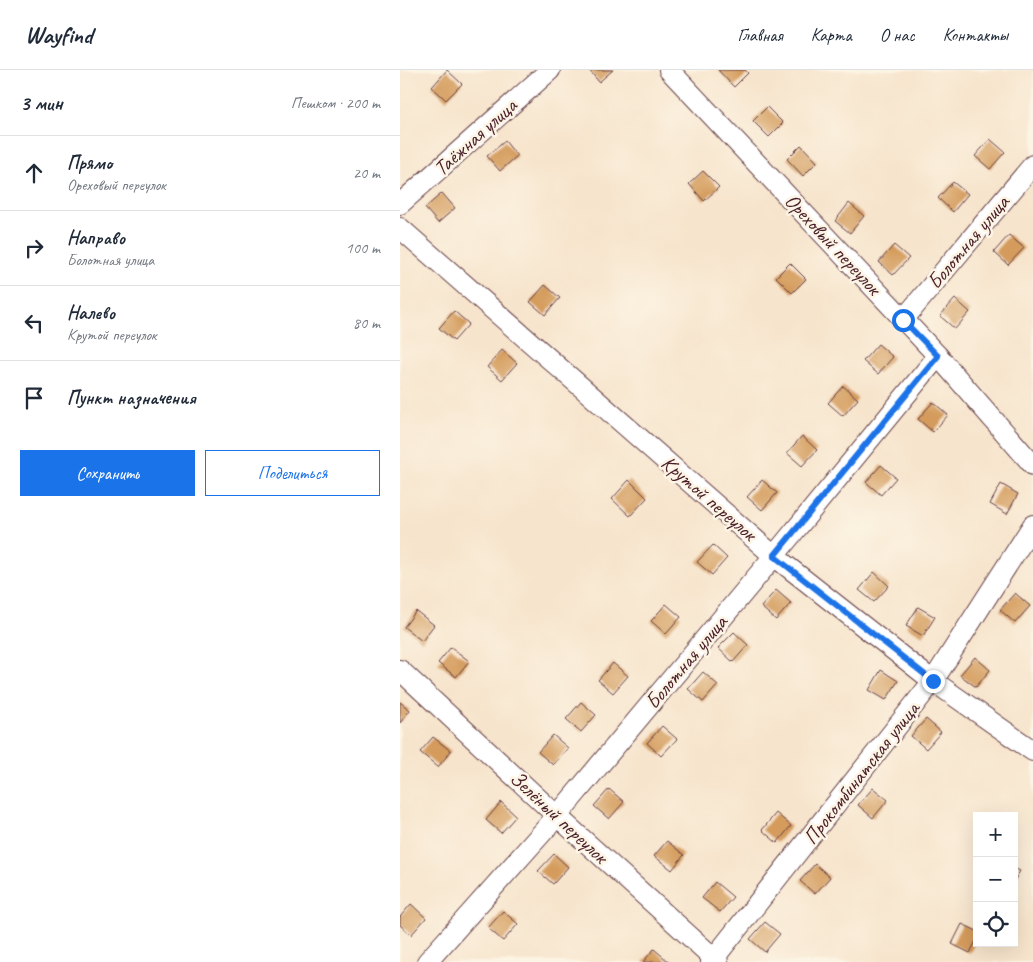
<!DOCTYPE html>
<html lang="ru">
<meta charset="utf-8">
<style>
:root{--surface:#fff;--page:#f6f6f7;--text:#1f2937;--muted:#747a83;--line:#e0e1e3;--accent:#1a73e8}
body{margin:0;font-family:Caveat,sans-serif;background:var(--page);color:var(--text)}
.controls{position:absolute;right:15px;bottom:15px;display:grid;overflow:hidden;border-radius:0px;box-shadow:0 5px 20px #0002}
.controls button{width:45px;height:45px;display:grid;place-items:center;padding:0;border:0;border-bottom:1px solid var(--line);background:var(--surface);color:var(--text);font:25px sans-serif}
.stop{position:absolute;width:15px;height:15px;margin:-11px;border:4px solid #1a73e8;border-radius:50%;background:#fff}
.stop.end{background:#1a73e8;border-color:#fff;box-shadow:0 1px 5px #0008}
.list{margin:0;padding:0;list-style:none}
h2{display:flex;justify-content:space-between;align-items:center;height:65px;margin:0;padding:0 20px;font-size:21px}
h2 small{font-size:16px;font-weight:400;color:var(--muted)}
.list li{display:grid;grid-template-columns:32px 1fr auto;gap:15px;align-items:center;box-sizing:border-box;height:75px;padding:0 20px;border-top:1px solid var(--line)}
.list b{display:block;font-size:19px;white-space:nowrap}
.list p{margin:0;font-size:16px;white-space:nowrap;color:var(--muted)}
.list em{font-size:16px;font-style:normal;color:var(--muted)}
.actions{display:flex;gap:10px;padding:15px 20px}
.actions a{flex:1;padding:11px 0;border:1px solid var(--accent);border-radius:0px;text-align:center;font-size:18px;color:var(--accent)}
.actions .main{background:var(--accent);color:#fff}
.icon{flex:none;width:28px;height:28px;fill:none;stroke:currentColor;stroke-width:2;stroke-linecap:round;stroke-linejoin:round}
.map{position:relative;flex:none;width:633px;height:892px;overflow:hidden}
header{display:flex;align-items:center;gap:30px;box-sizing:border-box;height:70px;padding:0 25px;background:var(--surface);border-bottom:1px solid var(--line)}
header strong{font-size:24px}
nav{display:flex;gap:28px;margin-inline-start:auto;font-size:18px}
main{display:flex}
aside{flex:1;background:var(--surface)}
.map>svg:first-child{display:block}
</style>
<header>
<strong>Wayfind</strong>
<nav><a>Главная</a><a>Карта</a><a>О нас</a><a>Контакты</a></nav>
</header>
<main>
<aside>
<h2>3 мин<small>Пешком · 200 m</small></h2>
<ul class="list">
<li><svg class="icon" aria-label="ahead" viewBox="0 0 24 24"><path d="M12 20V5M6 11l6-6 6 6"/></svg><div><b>Прямо</b><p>Ореховый переулок</p></div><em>20 m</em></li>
<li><svg class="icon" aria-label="right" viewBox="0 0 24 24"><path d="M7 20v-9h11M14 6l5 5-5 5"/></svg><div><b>Направо</b><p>Болотная улица</p></div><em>100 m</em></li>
<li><svg class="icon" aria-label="left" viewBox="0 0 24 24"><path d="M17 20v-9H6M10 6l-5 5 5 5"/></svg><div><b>Налево</b><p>Крутой переулок</p></div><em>80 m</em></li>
<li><svg class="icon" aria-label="arrive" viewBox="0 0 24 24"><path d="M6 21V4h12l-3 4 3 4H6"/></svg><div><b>Пункт назначения</b></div></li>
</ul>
<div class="actions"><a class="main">Сохранить</a><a>Поделиться</a></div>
</aside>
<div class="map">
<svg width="633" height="892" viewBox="0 0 633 892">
<rect width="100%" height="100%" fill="#fcf5e5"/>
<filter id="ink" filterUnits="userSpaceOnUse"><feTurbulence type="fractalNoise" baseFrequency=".02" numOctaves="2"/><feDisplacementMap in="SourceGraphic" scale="10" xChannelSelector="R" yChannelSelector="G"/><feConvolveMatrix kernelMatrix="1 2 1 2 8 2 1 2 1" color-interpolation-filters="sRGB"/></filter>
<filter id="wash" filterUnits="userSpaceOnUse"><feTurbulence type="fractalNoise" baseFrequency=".0096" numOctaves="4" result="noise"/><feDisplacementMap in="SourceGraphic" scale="20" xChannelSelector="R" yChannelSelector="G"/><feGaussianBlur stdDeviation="1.12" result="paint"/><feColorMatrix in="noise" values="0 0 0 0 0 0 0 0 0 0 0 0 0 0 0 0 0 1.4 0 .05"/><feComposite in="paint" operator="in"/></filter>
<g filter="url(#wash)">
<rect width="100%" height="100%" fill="#f7e4cc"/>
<g id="blocks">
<g fill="#d49b5c">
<path d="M 47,0 L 62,14 L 46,30 L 32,17 Z"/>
<path d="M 189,0 L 213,0 L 199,12 Z"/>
<path d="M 318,0 L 345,0 L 348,3 L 334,17 Z"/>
<path d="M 367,37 L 383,53 L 369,67 L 353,51 Z"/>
<path d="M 590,69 L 605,82 L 590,99 L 575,86 Z"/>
<path d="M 105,71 L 117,86 L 100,101 L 87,86 Z"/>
<path d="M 401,75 L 417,92 L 403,106 L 387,89 Z"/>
<path d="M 303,101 L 319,117 L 304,131 L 289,114 Z"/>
<path d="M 553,112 L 568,124 L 553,142 L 538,128 Z"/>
<path d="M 42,123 L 55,138 L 38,153 L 25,138 Z"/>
<path d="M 449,133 L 464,146 L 450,163 L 435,151 Z"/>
<path d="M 609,165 L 624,178 L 608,195 L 594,182 Z"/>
<path d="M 494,175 L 509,188 L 493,205 L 479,192 Z"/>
<path d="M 390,193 L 406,209 L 392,223 L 376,207 Z"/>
<path d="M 145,215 L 160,228 L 145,245 L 130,232 Z"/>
<path d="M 555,229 L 570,242 L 555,259 L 540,246 Z"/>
<path d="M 54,241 L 69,254 L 54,271 L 39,258 Z"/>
<path d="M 478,274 L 493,287 L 478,304 L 463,291 Z"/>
<path d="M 102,280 L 117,293 L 102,310 L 87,297 Z"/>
<path d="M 443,316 L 458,329 L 443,346 L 428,333 Z"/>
<path d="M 533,332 L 548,345 L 533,362 L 518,349 Z"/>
<path d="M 402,366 L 417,380 L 402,396 L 387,383 Z"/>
<path d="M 481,395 L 496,408 L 481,425 L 466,412 Z"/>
<path d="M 229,410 L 247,428 L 230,446 L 212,429 Z"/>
<path d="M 362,410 L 377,423 L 362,440 L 347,427 Z"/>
<path d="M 601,414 L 618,424 L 607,444 L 590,434 Z"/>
<path d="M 313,475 L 327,488 L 312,505 L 297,492 Z"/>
<path d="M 474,502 L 489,516 L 474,532 L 459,520 Z"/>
<path d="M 376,520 L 391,533 L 376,550 L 361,537 Z"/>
<path d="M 615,523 L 630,536 L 615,553 L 600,540 Z"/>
<path d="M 266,534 L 281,547 L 266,564 L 251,551 Z"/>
<path d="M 518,537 L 535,547 L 523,566 L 506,556 Z"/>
<path d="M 16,541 L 34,555 L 22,571 L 4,557 Z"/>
<path d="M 334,562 L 348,575 L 333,592 L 318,578 Z"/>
<path d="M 51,577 L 69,591 L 56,607 L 38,593 Z"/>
<path d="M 575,587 L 590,600 L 576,617 L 560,605 Z"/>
<path d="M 213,593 L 228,606 L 213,623 L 198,610 Z"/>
<path d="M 481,600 L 498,611 L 486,630 L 469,620 Z"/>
<path d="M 303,602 L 318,615 L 303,632 L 288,619 Z"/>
<path d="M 0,632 L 10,640 L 0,653 Z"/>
<path d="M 181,632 L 196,645 L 181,662 L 166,649 Z"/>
<path d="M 526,649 L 541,662 L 526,679 L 511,666 Z"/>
<path d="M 262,656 L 277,669 L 261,686 L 247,673 Z"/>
<path d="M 153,665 L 168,678 L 153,695 L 138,682 Z"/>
<path d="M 33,667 L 51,681 L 38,697 L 20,682 Z"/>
<path d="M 473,718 L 488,730 L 473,748 L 458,735 Z"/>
<path d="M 209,719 L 224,732 L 209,749 L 194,736 Z"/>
<path d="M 101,732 L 116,746 L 101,763 L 86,750 Z"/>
<path d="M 376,743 L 391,756 L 377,773 L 362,760 Z"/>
<path d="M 267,771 L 284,785 L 272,800 L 254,786 Z"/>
<path d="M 154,784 L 168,797 L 153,814 L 138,801 Z"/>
<path d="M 415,794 L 430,807 L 415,824 L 400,811 Z"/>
<path d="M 614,798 L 620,801 L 614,811 Z"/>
<path d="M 315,812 L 333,827 L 320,842 L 302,828 Z"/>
<path d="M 11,834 L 26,848 L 11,865 L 0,855 L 0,847 Z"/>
<path d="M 103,841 L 118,854 L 103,871 L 88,858 Z"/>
<path d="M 365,852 L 380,864 L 365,882 L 350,869 Z"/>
<path d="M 562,854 L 577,861 L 577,869 L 570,883 L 552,874 Z"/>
<path d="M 254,879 L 269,892 L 243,892 Z"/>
</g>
</g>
</g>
<g filter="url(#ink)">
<use href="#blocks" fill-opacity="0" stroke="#643d43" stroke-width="1"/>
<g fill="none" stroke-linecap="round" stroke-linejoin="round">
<defs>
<g id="minor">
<path d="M 269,0 L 538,286 L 633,395"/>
<path d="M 0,134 L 150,0"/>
<path d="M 0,158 L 374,486 L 533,611 L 633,681"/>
<path d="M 503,250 L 633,95"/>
<path d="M 0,600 L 157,746 L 318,892"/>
<path d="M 27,892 L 157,746 L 374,486 L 538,286"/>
<path d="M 311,892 L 533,611 L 633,455"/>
</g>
</defs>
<use href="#minor" stroke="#643d43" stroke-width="22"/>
<use href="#minor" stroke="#fff" stroke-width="20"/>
</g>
</g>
<g fill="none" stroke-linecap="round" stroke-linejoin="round" filter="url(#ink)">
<path stroke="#1a73e8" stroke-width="6" d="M 503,250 L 538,286 L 374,486 L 533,611"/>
</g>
<g text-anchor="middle" stroke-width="5" stroke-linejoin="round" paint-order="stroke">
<g font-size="21" fill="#4a1f2b" stroke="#fcf5e5">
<text transform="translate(75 67) rotate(-42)" y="7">Таёжная улица</text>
<text transform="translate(568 172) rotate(-50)" y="7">Болотная улица</text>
<text transform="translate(433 174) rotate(47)" y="7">Ореховый переулок</text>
<text transform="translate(309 428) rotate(41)" y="7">Крутой переулок</text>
<text transform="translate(286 592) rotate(-50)" y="7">Болотная улица</text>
<text transform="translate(461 703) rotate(-52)" y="7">Прокомбинатская улица</text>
<text transform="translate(159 747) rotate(43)" y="7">Зелёный переулок</text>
</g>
</g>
</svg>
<div class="controls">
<button>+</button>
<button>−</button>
<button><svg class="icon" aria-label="locate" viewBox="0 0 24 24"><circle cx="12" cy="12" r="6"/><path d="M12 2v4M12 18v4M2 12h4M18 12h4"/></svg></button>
</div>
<div class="stop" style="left:503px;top:250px"></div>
<div class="stop end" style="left:533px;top:611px"></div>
</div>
</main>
